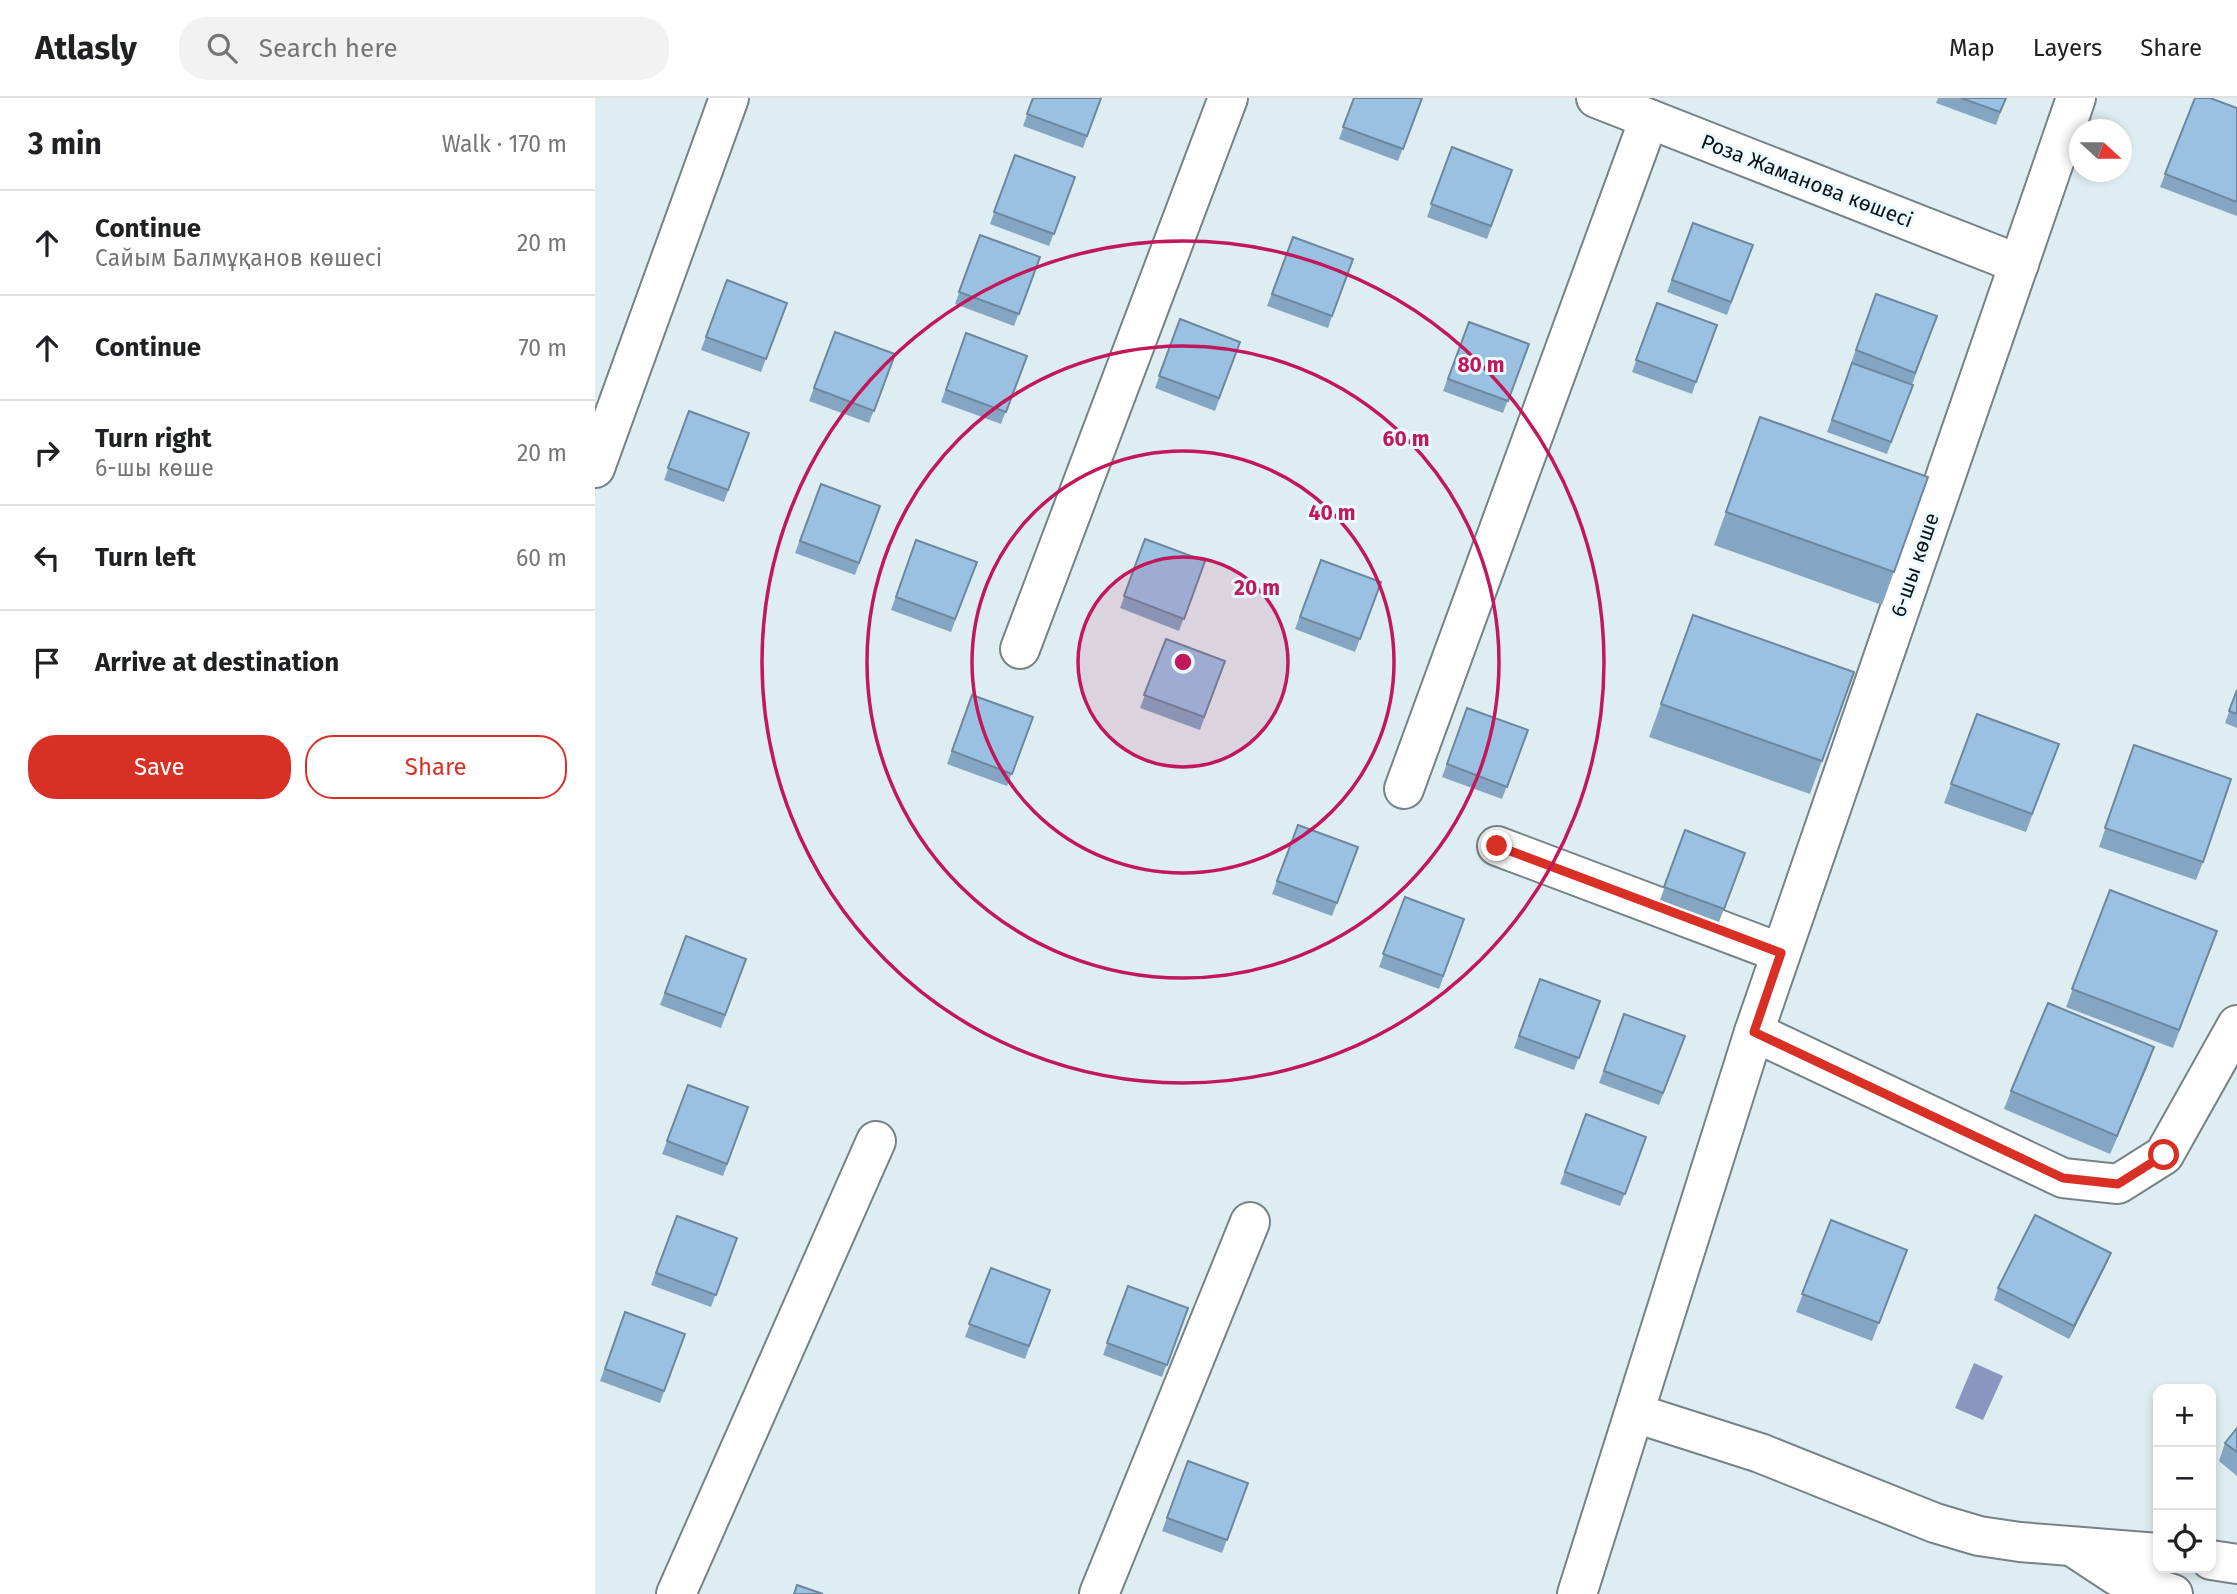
<!DOCTYPE html>
<meta charset="utf-8">
<style>
:root{--surface:#fff;--page:#f2f2f2;--text:#202124;--muted:#757577;--line:#e0e0e0;--accent:#d93025}
body{margin:0;font-family:"Fira Sans",sans-serif;background:var(--page);color:var(--text)}
.controls{position:absolute;right:21px;bottom:21px;display:grid;overflow:hidden;border-radius:14px;box-shadow:0 4px 10px #0003}
.controls button{width:63px;height:63px;display:grid;place-items:center;padding:0;border:0;border-bottom:2px solid var(--line);background:var(--surface);color:var(--text);font:35px sans-serif}
.compass{position:absolute;left:1474px;top:21px;width:63px;height:63px;border-radius:50%;background:var(--surface);box-shadow:0 4px 10px #0003;rotate:111deg}
.stop{position:absolute;width:21px;height:21px;margin:-16px;border:5px solid #d93025;border-radius:50%;background:#fff}
.stop.end{background:#d93025;border-color:#fff;box-shadow:0 2px 7px #0008}
.list{margin:0;padding:0;list-style:none}
h2{display:flex;justify-content:space-between;align-items:center;height:91px;margin:0;padding:0 28px;font-size:30px}
h2 small{font-size:23px;font-weight:400;color:var(--muted)}
.list li{display:grid;grid-template-columns:46px 1fr auto;gap:21px;align-items:center;box-sizing:border-box;height:105px;padding:0 28px;border-top:2px solid var(--line)}
.list b{display:block;font-size:26px;white-space:nowrap}
.list p{margin:0;font-size:23px;white-space:nowrap;color:var(--muted)}
.list em{font-size:23px;font-style:normal;color:var(--muted)}
.actions{display:flex;gap:14px;padding:21px 28px}
.actions a{flex:1;padding:16px 0;border:2px solid var(--accent);border-radius:28px;text-align:center;font-size:24px;color:var(--accent)}
.actions .main{background:var(--accent);color:#fff}
.icon{flex:none;width:38px;height:38px;fill:none;stroke:currentColor;stroke-width:2;stroke-linecap:round;stroke-linejoin:round}
.map{position:relative;flex:none;width:1642px;height:1496px;overflow:hidden}
header{display:flex;align-items:center;gap:42px;box-sizing:border-box;height:98px;padding:0 35px;background:var(--surface);border-bottom:2px solid var(--line)}
header strong{font-size:33px}
nav{display:flex;gap:38px;margin-inline-start:auto;font-size:24px}
.search{width:490px;height:63px;background:var(--page);display:flex;align-items:center;gap:18px;box-sizing:border-box;padding:0 24px;border-radius:28px;color:var(--muted);font-size:26px}
main{display:flex}
aside{flex:1;background:var(--surface)}
.map>svg:first-child{display:block}
</style>
<header>
<strong>Atlasly</strong>
<div class="search"><svg class="icon" aria-label="search" viewBox="0 0 24 24"><circle cx="10" cy="10" r="6"/><path d="M15 15l6 6"/></svg>Search here</div>
<nav><a>Map</a><a>Layers</a><a>Share</a></nav>
</header>
<main>
<aside>
<h2>3 min<small>Walk · 170 m</small></h2>
<ul class="list">
<li><svg class="icon" aria-label="ahead" viewBox="0 0 24 24"><path d="M12 20V5M6 11l6-6 6 6"/></svg><div><b>Continue</b><p>Сайым Балмұқанов көшесі</p></div><em>20 m</em></li>
<li><svg class="icon" aria-label="ahead" viewBox="0 0 24 24"><path d="M12 20V5M6 11l6-6 6 6"/></svg><div><b>Continue</b></div><em>70 m</em></li>
<li><svg class="icon" aria-label="right" viewBox="0 0 24 24"><path d="M7 20v-9h11M14 6l5 5-5 5"/></svg><div><b>Turn right</b><p>6-шы көше</p></div><em>20 m</em></li>
<li><svg class="icon" aria-label="left" viewBox="0 0 24 24"><path d="M17 20v-9H6M10 6l-5 5 5 5"/></svg><div><b>Turn left</b></div><em>60 m</em></li>
<li><svg class="icon" aria-label="arrive" viewBox="0 0 24 24"><path d="M6 21V4h12l-3 4 3 4H6"/></svg><div><b>Arrive at destination</b></div></li>
</ul>
<div class="actions"><a class="main">Save</a><a>Share</a></div>
</aside>
<div class="map">
<svg width="1642" height="1496" viewBox="0 0 1642 1496">
<rect width="100%" height="100%" fill="#deedf1"/>
<path fill="#8a96bf" d="M 1379,1265 L 1408,1278 L 1388,1322 L 1360,1310 Z"/>
<g fill="none" stroke-linecap="round" stroke-linejoin="round">
<defs>
<g id="minor">
<path d="M 1001,0 L 1424,166"/>
<path d="M 0,370 L 134,0"/>
<path d="M 425,551 L 633,0"/>
<path d="M 809,691 L 1054,21"/>
<path d="M 902,748 L 1186,855"/>
<path d="M 1159,934 L 1481,0"/>
<path d="M 1040,1315 L 1165,1355 L 1340,1425 L 1384,1438 L 1425,1444 L 1563,1455"/>
<path d="M 1481,1451 L 1522,1478 L 1578,1496"/>
<path d="M 1616,1462 L 1642,1466"/>
<path d="M 81,1496 L 281,1043"/>
<path d="M 504,1496 L 655,1124"/>
<path d="M 982,1496 L 1159,934 L 1468,1080 L 1523,1086 L 1569,1057 L 1642,927"/>
</g>
</defs>
<use href="#minor" stroke="#758387" stroke-width="42"/>
<use href="#minor" stroke="#fff" stroke-width="38"/>
</g>
<g fill="#84a6c2">
<path d="M 438,0 L 506,0 L 488,50 L 428,28 Z"/>
<path d="M 759,0 L 827,0 L 803,63 L 744,41 Z"/>
<path d="M 1343,0 L 1411,0 L 1401,27 L 1341,5 Z"/>
<path d="M 1600,0 L 1642,10 L 1642,118 L 1565,89 Z"/>
<path d="M 857,49 L 917,72 L 892,141 L 832,119 Z"/>
<path d="M 420,57 L 480,79 L 454,148 L 395,126 Z"/>
<path d="M 1098,125 L 1158,147 L 1132,217 L 1072,194 Z"/>
<path d="M 385,137 L 445,159 L 419,228 L 360,206 Z"/>
<path d="M 698,139 L 737,218 L 733,230 L 672,208 Z"/>
<path d="M 132,182 L 192,205 L 166,274 L 106,252 Z"/>
<path d="M 1281,196 L 1342,218 L 1292,356 L 1232,334 L 1257,265 L 1274,271 L 1256,265 Z"/>
<path d="M 1062,205 L 1101,284 L 1097,296 L 1037,274 Z"/>
<path d="M 585,221 L 645,244 L 620,313 L 560,290 Z"/>
<path d="M 874,224 L 934,246 L 908,315 L 848,293 Z"/>
<path d="M 240,234 L 300,256 L 274,325 L 214,303 Z"/>
<path d="M 371,235 L 432,258 L 406,326 L 346,304 Z"/>
<path d="M 94,313 L 154,335 L 129,404 L 69,382 Z"/>
<path d="M 1165,319 L 1333,379 L 1287,507 L 1119,447 Z"/>
<path d="M 226,386 L 285,408 L 260,477 L 200,455 Z"/>
<path d="M 550,441 L 610,463 L 584,533 L 525,510 Z"/>
<path d="M 321,442 L 382,464 L 356,534 L 296,512 Z"/>
<path d="M 726,462 L 786,484 L 760,554 L 700,531 Z"/>
<path d="M 1098,517 L 1259,574 L 1215,696 L 1054,639 Z"/>
<path d="M 571,541 L 630,563 L 605,632 L 545,610 Z"/>
<path d="M 1642,592 L 1642,630 L 1630,625 Z"/>
<path d="M 377,597 L 438,619 L 412,688 L 352,666 Z"/>
<path d="M 872,610 L 933,632 L 907,701 L 847,679 Z"/>
<path d="M 1382,616 L 1464,646 L 1431,734 L 1349,705 Z"/>
<path d="M 1539,647 L 1608,764 L 1601,782 L 1504,749 Z"/>
<path d="M 703,727 L 763,749 L 737,818 L 677,796 Z"/>
<path d="M 1090,732 L 1150,755 L 1124,824 L 1065,802 Z"/>
<path d="M 1515,792 L 1622,833 L 1578,950 L 1471,909 Z"/>
<path d="M 810,799 L 869,821 L 844,891 L 784,869 Z"/>
<path d="M 91,838 L 151,861 L 126,930 L 65,907 Z"/>
<path d="M 945,881 L 1005,903 L 979,972 L 919,950 Z"/>
<path d="M 1029,916 L 1090,938 L 1064,1007 L 1004,985 Z"/>
<path d="M 1559,949 L 1515,1056 L 1409,1011 L 1416,993 Z"/>
<path d="M 93,987 L 153,1009 L 128,1078 L 67,1056 Z"/>
<path d="M 991,1016 L 1051,1039 L 1025,1108 L 965,1086 Z"/>
<path d="M 82,1118 L 142,1140 L 116,1209 L 56,1187 Z"/>
<path d="M 1236,1122 L 1312,1152 L 1277,1243 L 1201,1214 Z"/>
<path d="M 1516,1155 L 1511,1167 L 1474,1241 L 1399,1202 L 1403,1190 Z"/>
<path d="M 396,1170 L 455,1192 L 430,1261 L 370,1239 Z"/>
<path d="M 533,1188 L 593,1210 L 567,1279 L 508,1257 Z"/>
<path d="M 30,1214 L 90,1236 L 65,1305 L 5,1283 Z"/>
<path d="M 1642,1330 L 1642,1378 L 1624,1363 L 1630,1345 Z"/>
<path d="M 593,1363 L 653,1385 L 627,1455 L 567,1433 Z"/>
</g>
<g fill="#6c879e">
<path d="M 1559,949 L 1553,967 L 1515,1056 L 1522,1038 Z"/>
<path d="M 1516,1155 L 1511,1167 L 1474,1241 L 1479,1228 Z"/>
</g>
<g fill="#9ac1e2" stroke="#6c879e" stroke-width="2">
<path d="M 438,0 L 506,0 L 492,38 L 432,16 Z"/>
<path d="M 759,0 L 827,0 L 808,51 L 748,29 Z"/>
<path d="M 1366,0 L 1411,0 L 1405,14 Z"/>
<path d="M 1600,0 L 1615,0 L 1642,10 L 1642,104 L 1570,76 Z"/>
<path d="M 857,49 L 917,72 L 896,128 L 836,106 Z"/>
<path d="M 420,57 L 480,79 L 459,136 L 399,114 Z"/>
<path d="M 1098,125 L 1158,147 L 1136,204 L 1077,182 Z"/>
<path d="M 385,137 L 445,159 L 424,216 L 364,194 Z"/>
<path d="M 698,139 L 758,161 L 737,218 L 677,196 Z"/>
<path d="M 132,182 L 192,205 L 171,261 L 111,239 Z"/>
<path d="M 1281,196 L 1342,218 L 1320,275 L 1261,252 Z"/>
<path d="M 1062,205 L 1122,227 L 1101,284 L 1041,262 Z"/>
<path d="M 585,221 L 645,244 L 624,300 L 564,278 Z"/>
<path d="M 874,224 L 934,246 L 913,303 L 853,281 Z"/>
<path d="M 240,234 L 300,256 L 279,313 L 219,290 Z"/>
<path d="M 371,235 L 432,258 L 411,314 L 351,292 Z"/>
<path d="M 1257,265 L 1318,287 L 1296,344 L 1237,322 Z"/>
<path d="M 94,313 L 154,335 L 133,392 L 73,370 Z"/>
<path d="M 1165,319 L 1333,379 L 1299,474 L 1131,414 Z"/>
<path d="M 226,386 L 285,408 L 264,465 L 205,443 Z"/>
<path d="M 550,441 L 610,463 L 589,521 L 529,498 Z"/>
<path d="M 321,442 L 382,464 L 360,521 L 301,499 Z"/>
<path d="M 726,462 L 786,484 L 765,541 L 705,519 Z"/>
<path d="M 1098,517 L 1259,574 L 1227,663 L 1066,606 Z"/>
<path d="M 571,541 L 630,563 L 609,619 L 549,597 Z"/>
<path d="M 1642,592 L 1642,616 L 1634,613 Z"/>
<path d="M 377,597 L 438,619 L 417,676 L 357,653 Z"/>
<path d="M 872,610 L 933,632 L 912,689 L 852,666 Z"/>
<path d="M 1382,616 L 1464,646 L 1437,716 L 1356,686 Z"/>
<path d="M 1539,647 L 1636,681 L 1608,764 L 1510,730 Z"/>
<path d="M 703,727 L 763,749 L 742,805 L 682,783 Z"/>
<path d="M 1090,732 L 1150,755 L 1129,811 L 1069,789 Z"/>
<path d="M 1515,792 L 1622,833 L 1584,932 L 1477,891 Z"/>
<path d="M 810,799 L 869,821 L 848,878 L 788,856 Z"/>
<path d="M 91,838 L 151,861 L 130,917 L 70,895 Z"/>
<path d="M 945,881 L 1005,903 L 984,960 L 924,938 Z"/>
<path d="M 1453,905 L 1559,949 L 1522,1038 L 1416,993 Z"/>
<path d="M 1029,916 L 1090,938 L 1068,995 L 1009,973 Z"/>
<path d="M 93,987 L 153,1009 L 132,1066 L 72,1043 Z"/>
<path d="M 991,1016 L 1051,1039 L 1030,1096 L 970,1074 Z"/>
<path d="M 1440,1117 L 1516,1155 L 1479,1228 L 1403,1190 Z"/>
<path d="M 82,1118 L 142,1140 L 121,1197 L 61,1175 Z"/>
<path d="M 1236,1122 L 1312,1152 L 1284,1225 L 1207,1196 Z"/>
<path d="M 396,1170 L 455,1192 L 434,1248 L 374,1226 Z"/>
<path d="M 533,1188 L 593,1210 L 572,1267 L 512,1245 Z"/>
<path d="M 30,1214 L 90,1236 L 69,1293 L 10,1271 Z"/>
<path d="M 1642,1330 L 1642,1354 L 1630,1345 Z"/>
<path d="M 593,1363 L 653,1385 L 632,1442 L 572,1420 Z"/>
<path d="M 202,1487 L 228,1496 L 199,1496 Z"/>
</g>
<g fill="none" stroke-linecap="round" stroke-linejoin="round">
<path stroke="#d93025" stroke-width="9" d="M 902,748 L 1186,855 L 1159,934 L 1468,1080 L 1523,1086 L 1569,1057"/>
</g>
<circle cx="588" cy="564" r="105" fill="#c2185b" fill-opacity=".12"/>
<g fill="none" stroke="#c2185b" stroke-width="3.5">
<circle cx="588" cy="564" r="105"/>
<circle cx="588" cy="564" r="211"/>
<circle cx="588" cy="564" r="316"/>
<circle cx="588" cy="564" r="421"/>
</g>
<g text-anchor="middle" stroke-width="6" stroke-linejoin="round" paint-order="stroke">
<g font-size="21" fill="#0c1113" stroke="#ebfafe">
<text transform="translate(1212 83) rotate(21)" y="7">Роза Жаманова көшесі</text>
<text transform="translate(1320 467) rotate(-71)" y="7">6-шы көше</text>
</g>
</g>
<circle cx="588" cy="564" r="10" fill="#c2185b" stroke="#ebfafe" stroke-width="3.5"/>
<g font-size="21" text-anchor="middle" font-weight="bold" fill="#c2185b" stroke="#ebfafe" stroke-width="6" stroke-linejoin="round" paint-order="stroke">
<text x="886" y="274">80 m</text>
<text x="811" y="348">60 m</text>
<text x="737" y="422">40 m</text>
<text x="662" y="497">20 m</text>
</g>
</svg>
<div class="controls">
<button>+</button>
<button>−</button>
<button><svg class="icon" aria-label="locate" viewBox="0 0 24 24"><circle cx="12" cy="12" r="6"/><path d="M12 2v4M12 18v4M2 12h4M18 12h4"/></svg></button>
</div>
<svg class="compass" viewBox="-18 -18 36 36"><path d="M0-13l5 13h-10z" fill="#e53935"/><path d="M0 13l5-13h-10z" fill="#757577"/></svg>
<div class="stop" style="left:1569px;top:1057px"></div>
<div class="stop end" style="left:902px;top:748px"></div>
</div>
</main>
